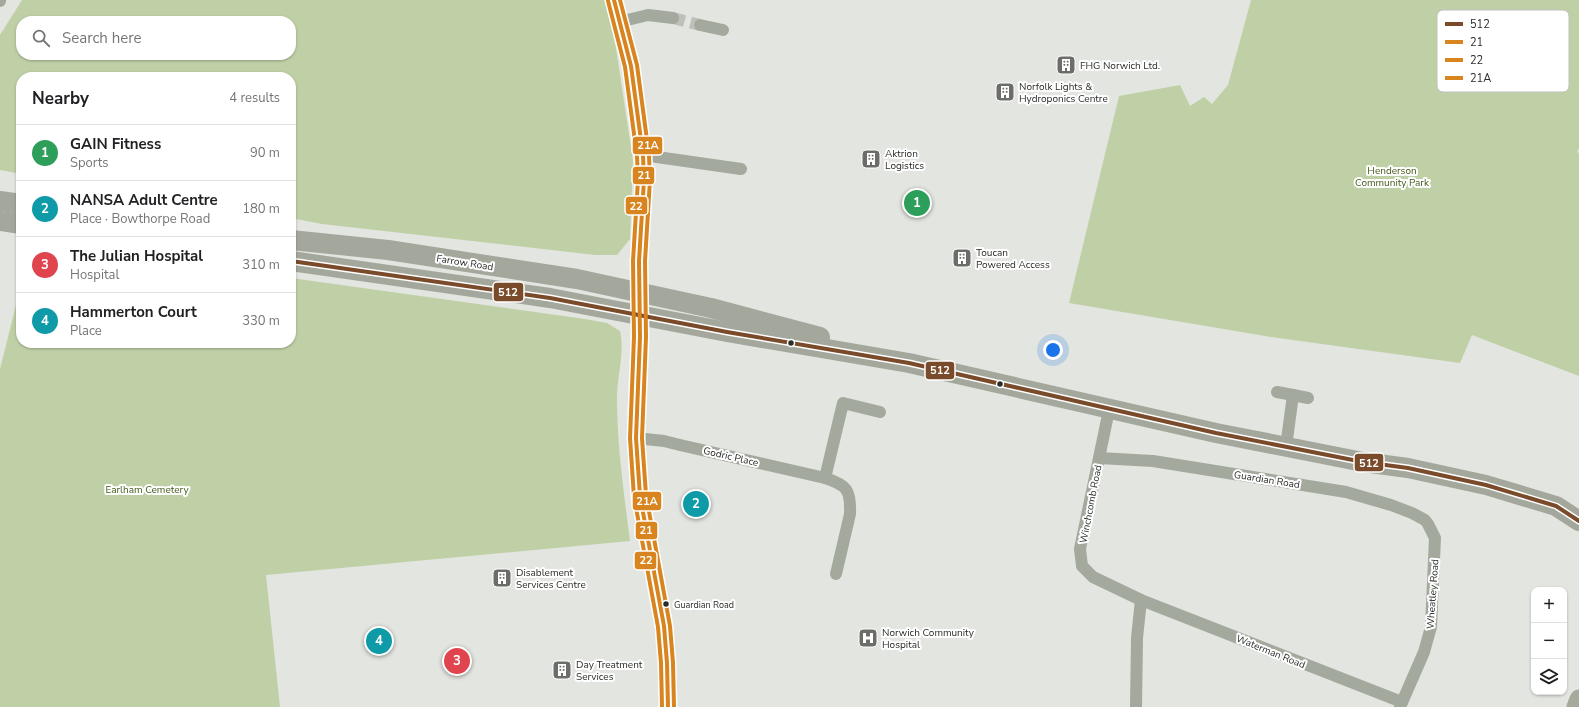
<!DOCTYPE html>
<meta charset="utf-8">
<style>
:root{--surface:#fff;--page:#f6f6f6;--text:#202124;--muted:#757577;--line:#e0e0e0;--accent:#6b6d68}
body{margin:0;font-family:"Nunito Sans",sans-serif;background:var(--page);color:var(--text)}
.controls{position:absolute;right:12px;bottom:12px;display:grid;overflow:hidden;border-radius:8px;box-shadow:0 1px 3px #0004}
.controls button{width:36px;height:36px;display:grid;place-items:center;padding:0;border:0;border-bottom:1px solid var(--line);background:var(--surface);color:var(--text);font:20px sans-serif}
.you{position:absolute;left:1053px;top:350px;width:14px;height:14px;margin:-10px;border:3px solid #fff;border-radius:50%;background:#1a73e8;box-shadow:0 0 0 6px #1a73e833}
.badge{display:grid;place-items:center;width:26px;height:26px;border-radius:50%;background:var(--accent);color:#fff;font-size:13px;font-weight:700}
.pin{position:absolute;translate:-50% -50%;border:2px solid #fff;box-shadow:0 1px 4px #0006}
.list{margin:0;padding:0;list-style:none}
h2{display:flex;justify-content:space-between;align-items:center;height:52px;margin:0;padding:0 16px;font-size:17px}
h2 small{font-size:13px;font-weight:400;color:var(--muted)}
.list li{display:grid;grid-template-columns:26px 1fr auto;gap:12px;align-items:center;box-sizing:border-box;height:56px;padding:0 16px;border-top:1px solid var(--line)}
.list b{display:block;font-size:15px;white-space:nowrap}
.list p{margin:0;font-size:13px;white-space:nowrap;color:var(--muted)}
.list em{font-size:13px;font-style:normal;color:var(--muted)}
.icon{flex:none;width:22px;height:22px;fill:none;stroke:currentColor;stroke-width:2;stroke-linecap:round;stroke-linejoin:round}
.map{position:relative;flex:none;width:1579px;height:707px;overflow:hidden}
.search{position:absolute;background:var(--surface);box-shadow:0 1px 3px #0004;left:16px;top:16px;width:280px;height:44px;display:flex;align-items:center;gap:10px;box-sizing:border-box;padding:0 14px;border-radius:16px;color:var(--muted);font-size:15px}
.panel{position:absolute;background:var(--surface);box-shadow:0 1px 3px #0004;left:16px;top:72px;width:280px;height:276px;border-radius:16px}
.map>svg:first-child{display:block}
</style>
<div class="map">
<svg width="1579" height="707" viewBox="0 0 1579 707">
<rect width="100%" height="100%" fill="#e3e5e0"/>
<g fill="#c0d0a6" fill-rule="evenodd">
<path d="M 22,0 L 605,0 L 616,48 L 633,161 L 630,239 L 617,255 L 595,255 L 322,224 L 291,218 L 291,77 L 21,77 L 21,174 L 0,170 L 0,35 ZM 21,21 L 291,21 L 291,55 L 21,55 Z"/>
<path d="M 1251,0 L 1579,0 L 1579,148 L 1577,152 L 1579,153 L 1579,376 L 1472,335 L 1460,363 L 1271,337 L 1069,303 L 1119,96 L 1180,85 L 1190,106 L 1204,97 L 1212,104 L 1228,85 Z"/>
<path d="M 291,278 L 585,319 L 607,323 L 620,331 C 625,353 617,375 617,398 C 617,446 624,494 630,541 L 266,575 L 280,707 L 0,707 L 0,369 L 21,285 L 21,343 L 291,343 Z"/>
</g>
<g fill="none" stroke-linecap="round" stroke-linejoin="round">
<path stroke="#bec0bb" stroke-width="12" stroke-dasharray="12 6" stroke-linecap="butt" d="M 673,18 L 700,25"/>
<g stroke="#a4a99e" stroke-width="12">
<path d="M 0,1 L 0,0"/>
<path d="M 619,22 L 648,15 L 673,18"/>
<path d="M 700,25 L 723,30"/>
<path d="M 643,155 L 741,169"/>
<path d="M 1277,392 L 1293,395"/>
<path d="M 1109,410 L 1080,549 L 1082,566 L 1093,577 L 1141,600 L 1137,638 L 1136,707"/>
<path d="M 636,438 L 664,441 L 680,445 L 825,478 C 847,485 851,490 850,514 L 836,574"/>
<path d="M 1286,447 L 1293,395 L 1308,398"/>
<path d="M 1099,458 L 1153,461 L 1346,492 L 1391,505 L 1412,513 L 1425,520 L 1428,524 L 1435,538 L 1431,627 L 1424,652 L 1400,707"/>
<path d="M 825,478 L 843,403 L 880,412"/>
<path d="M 1141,600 L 1402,702"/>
</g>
<path stroke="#a4a99e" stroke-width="15" d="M 614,0 L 631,66 L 643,155 L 644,180 L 639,261 L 640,337 L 636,438 L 640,496 L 664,626 L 667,663 L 668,707"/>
<path stroke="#a6aa9d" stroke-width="19" d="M 1576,707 L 1579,699"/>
<g stroke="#a4a89c" stroke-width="20">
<path d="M 0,201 L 21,204"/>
<path d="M 0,221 L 21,224"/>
<path d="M 291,240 L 388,250 L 577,279 L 711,308 L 820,337"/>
<path d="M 291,261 L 550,298 L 727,332 L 909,363 L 1216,433 L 1363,462 L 1408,468 L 1486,485 L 1556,506 L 1579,521"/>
</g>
<defs>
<path id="bus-1" d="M 291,261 L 550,298 L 727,332 L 909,363 L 1216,433 L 1363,462 L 1408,468 L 1486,485 L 1556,506 L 1579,521"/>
<path id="bus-2" d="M 614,0 L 631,66 L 643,155 L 644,180 L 639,261 L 640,337 L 636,438 L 640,496 L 664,626 L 667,663 L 668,707"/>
<path id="bus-3" d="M 608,1 L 625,67 L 637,156 L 638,180 L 633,261 L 634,337 L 630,438 L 634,497 L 658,627 L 661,663 L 662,707"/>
<path id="bus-4" d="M 620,0 L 637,65 L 649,155 L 650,180 L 645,261 L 646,337 L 642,438 L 646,495 L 670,626 L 673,663 L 674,707"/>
</defs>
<use href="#bus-1" stroke="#fff" stroke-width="7"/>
<use href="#bus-2" stroke="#fff" stroke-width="7"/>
<use href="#bus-3" stroke="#fff" stroke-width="7"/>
<use href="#bus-4" stroke="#fff" stroke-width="7"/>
<use href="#bus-1" stroke="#7a4b2a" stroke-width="4"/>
<use href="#bus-2" stroke="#d8841f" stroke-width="4"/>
<use href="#bus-3" stroke="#d8841f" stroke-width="4"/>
<use href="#bus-4" stroke="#d8841f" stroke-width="4"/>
</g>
<defs>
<symbol id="building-square" viewBox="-11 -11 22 22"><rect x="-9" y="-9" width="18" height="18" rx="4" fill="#6b6d68" stroke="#fff"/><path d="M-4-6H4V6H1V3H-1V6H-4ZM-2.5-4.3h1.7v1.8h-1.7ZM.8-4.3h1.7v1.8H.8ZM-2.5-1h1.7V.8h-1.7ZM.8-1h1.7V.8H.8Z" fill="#fff"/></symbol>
<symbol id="hospital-square" viewBox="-11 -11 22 22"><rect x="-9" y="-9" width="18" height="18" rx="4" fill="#6b6d68" stroke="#fff"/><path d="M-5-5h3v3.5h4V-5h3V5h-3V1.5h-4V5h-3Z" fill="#fff"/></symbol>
</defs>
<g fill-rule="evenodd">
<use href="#building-square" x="1055" y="54" width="22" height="22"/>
<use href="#building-square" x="994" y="81" width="22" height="22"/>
<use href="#building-square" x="860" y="148" width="22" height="22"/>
<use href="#building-square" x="951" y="247" width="22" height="22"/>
<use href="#building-square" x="491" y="567" width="22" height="22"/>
<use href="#hospital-square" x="857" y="627" width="22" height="22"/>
<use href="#building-square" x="551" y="659" width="22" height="22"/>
</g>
<g fill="#2a2c28" stroke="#fff" stroke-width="1.5">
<circle cx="791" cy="343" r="3.5"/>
<circle cx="1000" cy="384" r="3.5"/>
<circle cx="666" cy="604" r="3.5"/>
</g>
<g text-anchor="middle" stroke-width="4" stroke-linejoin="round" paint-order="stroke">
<g font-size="9" fill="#2a2c28" stroke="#fff" text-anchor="start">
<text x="674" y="608">Guardian Road</text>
</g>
<g font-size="10" fill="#2a2c28" stroke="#fff" text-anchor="start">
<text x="1080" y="69">FHG Norwich Ltd.</text>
<text x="1019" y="90">Norfolk Lights &amp;<tspan x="1019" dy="12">Hydroponics Centre</tspan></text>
<text x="885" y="157">Aktrion<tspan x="885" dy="12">Logistics</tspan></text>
<text x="976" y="256">Toucan<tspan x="976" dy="12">Powered Access</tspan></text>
<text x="516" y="576">Disablement<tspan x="516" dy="12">Services Centre</tspan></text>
<text x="882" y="636">Norwich Community<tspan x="882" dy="12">Hospital</tspan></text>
<text x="576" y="668">Day Treatment<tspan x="576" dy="12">Services</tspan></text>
</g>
<g font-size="10" fill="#455a18" stroke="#fff">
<text x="1392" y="174">Henderson<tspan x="1392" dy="12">Community Park</tspan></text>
<text x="147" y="493">Earlham Cemetery</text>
</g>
<g font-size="10" fill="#2a2c28" stroke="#fff">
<text transform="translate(465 262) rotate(9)" y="4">Farrow Road</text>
<text transform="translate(731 456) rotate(13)" y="4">Godric Place</text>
<text transform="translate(1267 479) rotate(9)" y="4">Guardian Road</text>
<text transform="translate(1090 504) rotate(-79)" y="4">Winchcomb Road</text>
<text transform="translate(1432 594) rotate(-86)" y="4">Wheatley Road</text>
<text transform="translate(1271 651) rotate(22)" y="4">Waterman Road</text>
</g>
</g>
<rect x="1437" y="10" width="132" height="82" rx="6" fill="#fff" stroke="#bfc0be" stroke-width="1"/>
<rect x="1445" y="22" width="18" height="4" fill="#7a4b2a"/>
<rect x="1445" y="40" width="18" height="4" fill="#d8841f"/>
<rect x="1445" y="58" width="18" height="4" fill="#d8841f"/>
<rect x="1445" y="76" width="18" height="4" fill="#d8841f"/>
<g font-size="11" fill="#2a2c28">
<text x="1470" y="28">512</text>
<text x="1470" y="46">21</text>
<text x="1470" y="64">22</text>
<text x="1470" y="82">21A</text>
</g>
<g stroke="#fff" stroke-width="1.5">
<rect x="632" y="136" width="31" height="19" rx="4" fill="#d8841f"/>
<rect x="632" y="166" width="23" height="19" rx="4" fill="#d8841f"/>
<rect x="625" y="196" width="23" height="19" rx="4" fill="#d8841f"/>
<rect x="493" y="282" width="31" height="20" rx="4" fill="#7a4b2a"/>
<rect x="925" y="361" width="30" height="19" rx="4" fill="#7a4b2a"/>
<rect x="1354" y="453" width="30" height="19" rx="4" fill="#7a4b2a"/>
<rect x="632" y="491" width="30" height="20" rx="4" fill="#d8841f"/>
<rect x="635" y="521" width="23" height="19" rx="4" fill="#d8841f"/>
<rect x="634" y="551" width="23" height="19" rx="4" fill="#d8841f"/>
</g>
<g font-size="11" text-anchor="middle" font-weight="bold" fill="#fff">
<text x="648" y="149">21A</text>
<text x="644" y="179">21</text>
<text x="636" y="210">22</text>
<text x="508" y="296">512</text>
<text x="940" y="374">512</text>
<text x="1369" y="467">512</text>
<text x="647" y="505">21A</text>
<text x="646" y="534">21</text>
<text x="646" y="564">22</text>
</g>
</svg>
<div class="controls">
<button>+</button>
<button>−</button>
<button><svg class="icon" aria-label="layers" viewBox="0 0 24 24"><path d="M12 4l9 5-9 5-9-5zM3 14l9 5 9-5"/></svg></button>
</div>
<div class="you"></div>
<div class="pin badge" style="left:917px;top:203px;background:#2e9e5b">1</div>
<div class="pin badge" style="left:696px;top:504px;background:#0f9aa8">2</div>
<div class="pin badge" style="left:457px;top:661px;background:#e0444e">3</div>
<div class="pin badge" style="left:379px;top:641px;background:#0f9aa8">4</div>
<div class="search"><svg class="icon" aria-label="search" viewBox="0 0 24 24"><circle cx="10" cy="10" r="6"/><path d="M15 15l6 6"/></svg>Search here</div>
<section class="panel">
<h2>Nearby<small>4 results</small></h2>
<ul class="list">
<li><span class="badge" style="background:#2e9e5b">1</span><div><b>GAIN Fitness</b><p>Sports</p></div><em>90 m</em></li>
<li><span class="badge" style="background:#0f9aa8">2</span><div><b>NANSA Adult Centre</b><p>Place · Bowthorpe Road</p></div><em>180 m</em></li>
<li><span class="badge" style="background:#e0444e">3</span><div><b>The Julian Hospital</b><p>Hospital</p></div><em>310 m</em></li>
<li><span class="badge" style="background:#0f9aa8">4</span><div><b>Hammerton Court</b><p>Place</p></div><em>330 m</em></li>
</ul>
</section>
</div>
